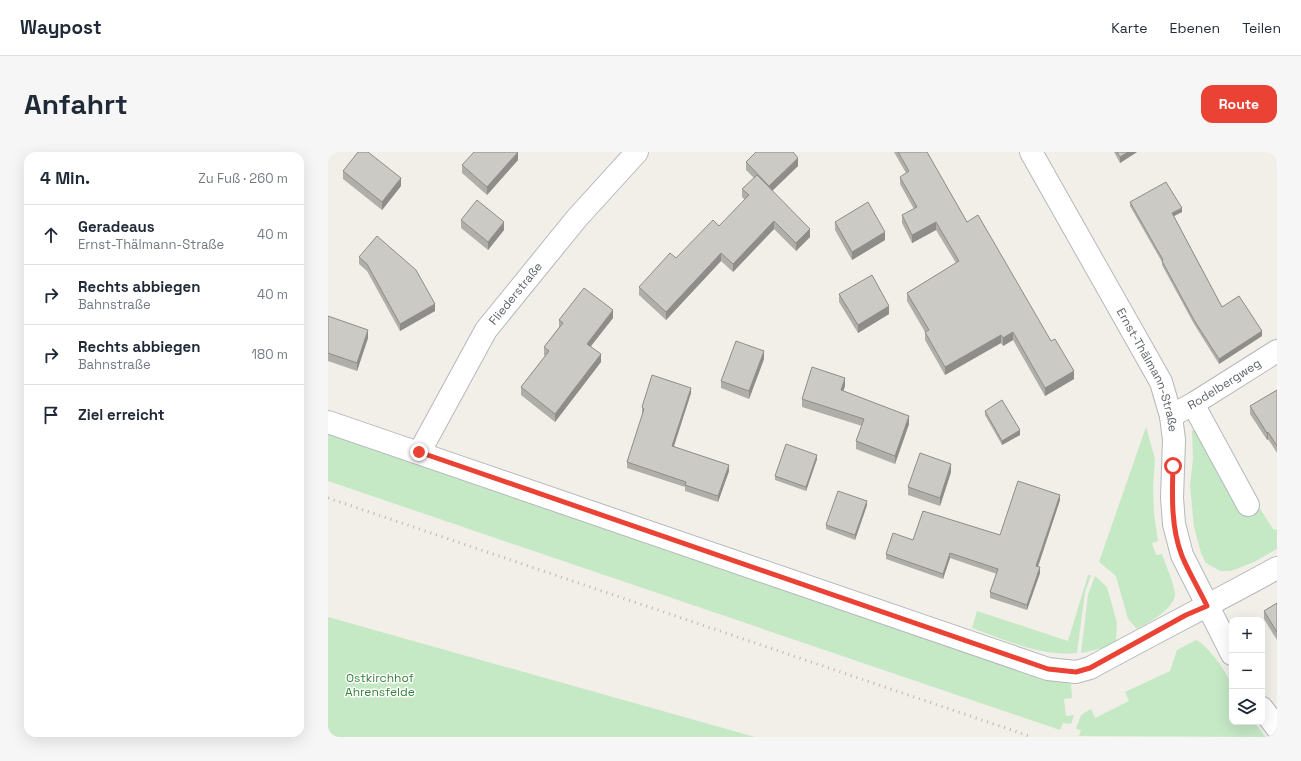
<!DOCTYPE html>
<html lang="de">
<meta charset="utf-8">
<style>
:root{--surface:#fff;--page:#f6f6f7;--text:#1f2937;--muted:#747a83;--line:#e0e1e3;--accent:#ea4335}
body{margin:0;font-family:"Space Grotesk",sans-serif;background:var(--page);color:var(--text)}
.controls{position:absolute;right:12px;bottom:12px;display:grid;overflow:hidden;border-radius:8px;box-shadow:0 4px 16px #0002}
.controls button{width:36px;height:36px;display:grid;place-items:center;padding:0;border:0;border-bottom:1px solid var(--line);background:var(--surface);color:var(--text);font:20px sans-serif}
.stop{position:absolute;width:12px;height:12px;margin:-9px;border:3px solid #ea4335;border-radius:50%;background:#fff}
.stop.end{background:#ea4335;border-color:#fff;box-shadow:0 1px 4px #0008}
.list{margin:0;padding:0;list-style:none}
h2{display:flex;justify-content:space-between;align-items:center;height:52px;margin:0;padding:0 16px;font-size:17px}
h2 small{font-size:13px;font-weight:400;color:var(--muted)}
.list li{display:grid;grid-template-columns:26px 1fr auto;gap:12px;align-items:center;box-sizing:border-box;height:60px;padding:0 16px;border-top:1px solid var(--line)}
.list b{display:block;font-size:15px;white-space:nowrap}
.list p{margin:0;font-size:13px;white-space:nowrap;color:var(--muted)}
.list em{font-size:13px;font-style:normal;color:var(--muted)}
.icon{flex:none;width:22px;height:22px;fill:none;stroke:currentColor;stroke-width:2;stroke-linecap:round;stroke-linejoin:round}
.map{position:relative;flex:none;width:949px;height:585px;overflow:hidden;border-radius:12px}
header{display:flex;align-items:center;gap:24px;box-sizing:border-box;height:56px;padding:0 20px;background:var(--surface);border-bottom:1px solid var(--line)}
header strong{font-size:19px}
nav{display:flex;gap:22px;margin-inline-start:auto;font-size:14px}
.intro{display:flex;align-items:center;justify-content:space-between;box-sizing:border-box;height:96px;padding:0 24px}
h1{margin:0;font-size:28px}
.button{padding:10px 18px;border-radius:12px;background:var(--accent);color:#fff;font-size:14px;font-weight:700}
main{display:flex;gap:24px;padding:0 24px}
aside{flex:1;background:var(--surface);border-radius:12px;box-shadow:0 4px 16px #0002}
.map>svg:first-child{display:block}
</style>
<header>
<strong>Waypost</strong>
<nav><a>Karte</a><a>Ebenen</a><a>Teilen</a></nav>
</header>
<div class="intro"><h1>Anfahrt</h1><a class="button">Route</a></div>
<main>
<aside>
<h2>4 Min.<small>Zu Fuß · 260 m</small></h2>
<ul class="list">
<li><svg class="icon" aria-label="ahead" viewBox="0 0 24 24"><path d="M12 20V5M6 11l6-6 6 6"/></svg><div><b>Geradeaus</b><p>Ernst-Thälmann-Straße</p></div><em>40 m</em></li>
<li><svg class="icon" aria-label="right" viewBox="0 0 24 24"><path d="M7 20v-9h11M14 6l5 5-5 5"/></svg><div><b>Rechts abbiegen</b><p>Bahnstraße</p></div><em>40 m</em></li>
<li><svg class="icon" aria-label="right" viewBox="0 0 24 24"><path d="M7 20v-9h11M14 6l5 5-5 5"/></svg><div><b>Rechts abbiegen</b><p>Bahnstraße</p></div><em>180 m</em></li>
<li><svg class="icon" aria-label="arrive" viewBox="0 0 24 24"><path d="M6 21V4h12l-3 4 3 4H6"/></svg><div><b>Ziel erreicht</b></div></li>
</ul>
</aside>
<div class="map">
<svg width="949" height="585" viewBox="0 0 949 585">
<rect width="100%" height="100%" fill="#f1efe8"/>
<g fill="#c5e8c5">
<path d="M 818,275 L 827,307 L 825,334 L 826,362 L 830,389 L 824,391 L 828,403 L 834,402 C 837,411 846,432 847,441 C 848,456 820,471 809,477 L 800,467 L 788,424 L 771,410 Z"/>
<path d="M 866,277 L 869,277 L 924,344 L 945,377 L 949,378 L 949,397 L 926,410 L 903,419 L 892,419 L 878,411 L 873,401 L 866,375 L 862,333 L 865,307 L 864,279 Z"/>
<path d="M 0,281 L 743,532 L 744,546 L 736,547 L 738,564 L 746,563 L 743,572 L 735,571 L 732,578 L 0,329 Z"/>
<path d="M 760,423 L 763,423 L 757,440 L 749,501 C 713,505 678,488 644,476 L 649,459 L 740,489 Z"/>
<path d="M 767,424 L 779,435 L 789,471 L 788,489 L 775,496 L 753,501 L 760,443 Z"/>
<path d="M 0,465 L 427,585 L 0,585 Z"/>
<path d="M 868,488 C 879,492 902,524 904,535 C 906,546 904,559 904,570 L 926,570 L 938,585 L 751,584 L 753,578 L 748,577 L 753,563 L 763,557 L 767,566 L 801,549 L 797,540 L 842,519 L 849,498 Z"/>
</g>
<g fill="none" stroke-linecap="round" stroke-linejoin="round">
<defs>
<g id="minor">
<path id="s1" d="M 703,0 L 833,230 L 843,264 L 846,288 L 844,346 L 846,372 L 854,403 L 904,502"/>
<path d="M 865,252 L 920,353"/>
<path id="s2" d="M 843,264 L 865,252 L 949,199"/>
<path d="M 0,270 L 720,517 L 748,520 L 762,516 C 824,482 887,450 949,416"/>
<path id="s3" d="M 91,301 L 158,178 L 249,66 L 309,0"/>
<path d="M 934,556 L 949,576"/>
</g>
</defs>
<use href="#minor" stroke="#b5b8bc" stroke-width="24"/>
<use href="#minor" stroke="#fff" stroke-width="22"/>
<path stroke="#b6b7b8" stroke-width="3" stroke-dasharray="1 5" stroke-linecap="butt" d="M 0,346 L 704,585"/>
</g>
<g fill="#afaea9">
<path d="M 566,0 L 599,0 L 639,70 L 746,227 L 717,244 L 685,188 L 675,194 L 673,191 L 617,223 L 597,188 L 597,180 L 579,149 L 579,141 L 628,111 L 608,78 L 584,91 L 574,71 L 574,63 L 586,57 L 572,32 L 572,25 L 578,21 Z"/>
<path d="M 786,0 L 809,0 L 792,11 Z"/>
<path d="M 190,8 L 159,43 L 134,21 L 134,13 Z"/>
<path d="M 418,10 L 470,14 L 444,39 L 482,85 L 468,99 L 446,77 L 405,120 L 393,109 L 338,168 L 311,143 L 311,135 L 348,106 L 391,74 L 417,48 L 414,45 L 414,37 L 426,26 L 418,18 Z"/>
<path d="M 15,19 L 73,34 L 54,58 L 15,27 Z"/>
<path d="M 802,50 L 854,60 L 846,64 L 894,155 L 934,184 L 891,212 L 866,172 L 834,113 L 834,110 L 802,54 Z"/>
<path d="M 133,68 L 176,78 L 160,98 L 133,76 Z"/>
<path d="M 507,70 L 557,88 L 524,108 L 507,78 Z"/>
<path d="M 31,105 L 107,159 L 72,179 L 39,119 L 31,112 Z"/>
<path d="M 511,142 L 561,162 L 530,181 L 511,150 Z"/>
<path d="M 0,164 L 40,186 L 29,219 L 0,209 Z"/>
<path d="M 285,166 L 263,194 L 273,210 L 227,270 L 193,243 L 193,235 L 217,204 L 216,203 L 216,195 L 231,175 L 231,168 Z"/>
<path d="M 436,207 L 421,247 L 393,236 L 393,229 Z"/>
<path d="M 517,234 L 515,239 L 581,272 L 567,312 L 528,297 L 528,289 L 534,274 L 474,255 L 474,247 Z"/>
<path d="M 949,238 L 949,301 L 940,287 L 939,288 L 922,262 L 922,254 Z"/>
<path d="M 363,241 L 346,294 L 401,319 L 390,350 L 357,339 L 357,335 L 299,316 L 299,310 L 315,262 L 314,261 L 314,255 Z"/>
<path d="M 657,259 L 692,283 L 674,293 L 657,263 Z"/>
<path d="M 489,307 L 478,339 L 447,328 L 447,324 Z"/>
<path d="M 623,320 L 612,354 L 580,343 L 580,335 Z"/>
<path d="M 732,348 L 710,415 L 712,421 L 699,458 L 662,446 L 662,440 L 669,422 L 622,406 L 615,427 L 558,407 L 558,402 L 585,388 L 672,383 Z"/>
<path d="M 539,353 L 527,388 L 498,377 L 498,373 Z"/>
<path d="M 949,451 L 949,488 L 936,467 L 936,459 Z"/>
</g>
<g fill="#8f8d8a">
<path d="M 190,0 L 190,8 L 159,43 L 159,35 Z"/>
<path d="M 800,0 L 809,0 L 792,11 L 792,5 Z"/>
<path d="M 470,6 L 470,14 L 441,42 L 441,34 Z"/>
<path d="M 73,26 L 73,34 L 54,58 L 54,50 Z"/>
<path d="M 854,56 L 854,60 L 844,65 L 844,61 Z"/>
<path d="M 446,69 L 446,77 L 405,120 L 405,112 Z"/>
<path d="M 176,70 L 176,78 L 160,98 L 160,90 Z"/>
<path d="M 608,70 L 608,78 L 584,91 L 584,83 Z"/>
<path d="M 482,77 L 482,85 L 468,99 L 468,91 Z"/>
<path d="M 557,80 L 557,88 L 524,108 L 524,100 Z"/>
<path d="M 393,101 L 393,109 L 338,168 L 338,160 Z"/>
<path d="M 107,152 L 107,159 L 72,179 L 72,172 Z"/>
<path d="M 561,154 L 561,162 L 530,181 L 530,173 Z"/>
<path d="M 285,158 L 285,166 L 259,199 L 259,192 Z"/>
<path d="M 40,178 L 40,186 L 29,219 L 29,211 Z"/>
<path d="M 934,179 L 934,184 L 891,212 L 891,207 Z"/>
<path d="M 685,180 L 685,188 L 675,194 L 675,186 Z"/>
<path d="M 673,183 L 673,191 L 617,223 L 617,215 Z"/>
<path d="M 436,199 L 436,207 L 421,247 L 421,239 Z"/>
<path d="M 273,202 L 273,210 L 227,270 L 227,262 Z"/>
<path d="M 746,219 L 746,227 L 717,244 L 717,236 Z"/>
<path d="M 517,226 L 517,234 L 513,246 L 513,238 Z"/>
<path d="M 363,236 L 363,241 L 344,300 L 344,294 Z"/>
<path d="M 581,264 L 581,272 L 567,312 L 567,304 Z"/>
<path d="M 692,278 L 692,283 L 674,293 L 674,289 Z"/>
<path d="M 940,280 L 940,287 L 939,288 L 939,281 Z"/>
<path d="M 489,303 L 489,307 L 478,339 L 478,335 Z"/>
<path d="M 623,312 L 623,320 L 612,354 L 612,346 Z"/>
<path d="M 401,313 L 401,319 L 390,350 L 390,344 Z"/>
<path d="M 732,343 L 732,348 L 708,420 L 708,414 Z"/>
<path d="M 539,349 L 539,353 L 527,388 L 527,383 Z"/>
<path d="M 622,401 L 622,406 L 615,427 L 615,422 Z"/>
<path d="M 712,415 L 712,421 L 699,458 L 699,453 Z"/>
</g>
<g fill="#cccac5" stroke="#8f8d8a">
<path d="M 30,0 L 40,0 L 73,26 L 54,50 L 15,19 Z"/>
<path d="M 146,0 L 190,0 L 159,35 L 134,13 Z"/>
<path d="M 428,0 L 465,0 L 470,6 L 441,34 L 418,10 Z"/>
<path d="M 570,0 L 599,0 L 639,70 L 650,63 L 723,189 L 727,187 L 746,219 L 717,236 L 685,180 L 675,186 L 673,183 L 617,215 L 597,180 L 601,178 L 579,141 L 631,109 L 608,70 L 584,83 L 574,63 L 589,55 L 572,25 L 581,19 Z"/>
<path d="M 789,0 L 800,0 L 792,5 Z"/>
<path d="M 429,23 L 482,77 L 468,91 L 446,69 L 405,112 L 393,101 L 338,160 L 311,135 L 342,101 L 348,106 L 385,68 L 391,74 L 421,43 L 414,37 Z"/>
<path d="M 838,30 L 854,56 L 844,61 L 894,155 L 911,144 L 934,179 L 891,207 L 866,168 L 834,109 L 835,108 L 802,50 Z"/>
<path d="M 149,48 L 176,70 L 160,90 L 133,68 Z"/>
<path d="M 540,50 L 557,80 L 524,100 L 507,70 Z"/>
<path d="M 49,84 L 88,118 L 107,152 L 72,172 L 39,112 L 31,105 Z"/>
<path d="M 544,123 L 561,154 L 530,173 L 511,142 Z"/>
<path d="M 256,136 L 285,158 L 259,192 L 273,202 L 227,262 L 193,235 L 221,199 L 216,195 L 235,171 L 231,168 Z"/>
<path d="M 0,164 L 40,178 L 29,211 L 0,201 Z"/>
<path d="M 408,189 L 436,199 L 421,239 L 393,229 Z"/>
<path d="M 484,215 L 517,226 L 513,238 L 581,264 L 567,304 L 528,289 L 536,267 L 474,247 Z"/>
<path d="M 324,223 L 363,236 L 344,294 L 401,313 L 390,344 L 357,333 L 358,330 L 299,310 L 316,257 L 314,255 Z"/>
<path d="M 949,238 L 949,294 L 940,280 L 939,281 L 922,254 Z"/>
<path d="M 674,248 L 692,278 L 674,289 L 657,259 Z"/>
<path d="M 458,292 L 489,303 L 478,335 L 447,324 Z"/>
<path d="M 592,301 L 623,312 L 612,346 L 580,335 Z"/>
<path d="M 690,329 L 732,343 L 708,414 L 712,415 L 699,453 L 662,440 L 670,417 L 622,401 L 615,422 L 558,402 L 565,381 L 585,388 L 595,359 L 672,383 Z"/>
<path d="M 510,339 L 539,349 L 527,383 L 498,373 Z"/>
<path d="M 949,451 L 949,480 L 936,459 Z"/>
</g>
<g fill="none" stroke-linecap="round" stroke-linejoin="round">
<path stroke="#ea4335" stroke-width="5" d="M 91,300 L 720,517 L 748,520 L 762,516 L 858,463 L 879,454 C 871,437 861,421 854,404 C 843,376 844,344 845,314"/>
</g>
<g text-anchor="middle" stroke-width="3" stroke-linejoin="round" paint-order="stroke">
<g font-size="12" fill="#5f6368" stroke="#fff">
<text dy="4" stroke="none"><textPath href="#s3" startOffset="187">Fliederstraße</textPath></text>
<text dy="4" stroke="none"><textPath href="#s1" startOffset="248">Ernst-Thälmann-Straße</textPath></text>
<text dy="4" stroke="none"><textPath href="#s2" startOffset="62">Rodelbergweg</textPath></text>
</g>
<g font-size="12" fill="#348238" stroke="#fff">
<text x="52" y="530">Ostkirchhof<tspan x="52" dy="14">Ahrensfelde</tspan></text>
</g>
</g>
</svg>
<div class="controls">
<button>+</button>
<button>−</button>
<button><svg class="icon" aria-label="layers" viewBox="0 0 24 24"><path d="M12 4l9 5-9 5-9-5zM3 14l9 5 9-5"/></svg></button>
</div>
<div class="stop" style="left:845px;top:314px"></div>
<div class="stop end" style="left:91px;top:300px"></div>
</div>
</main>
